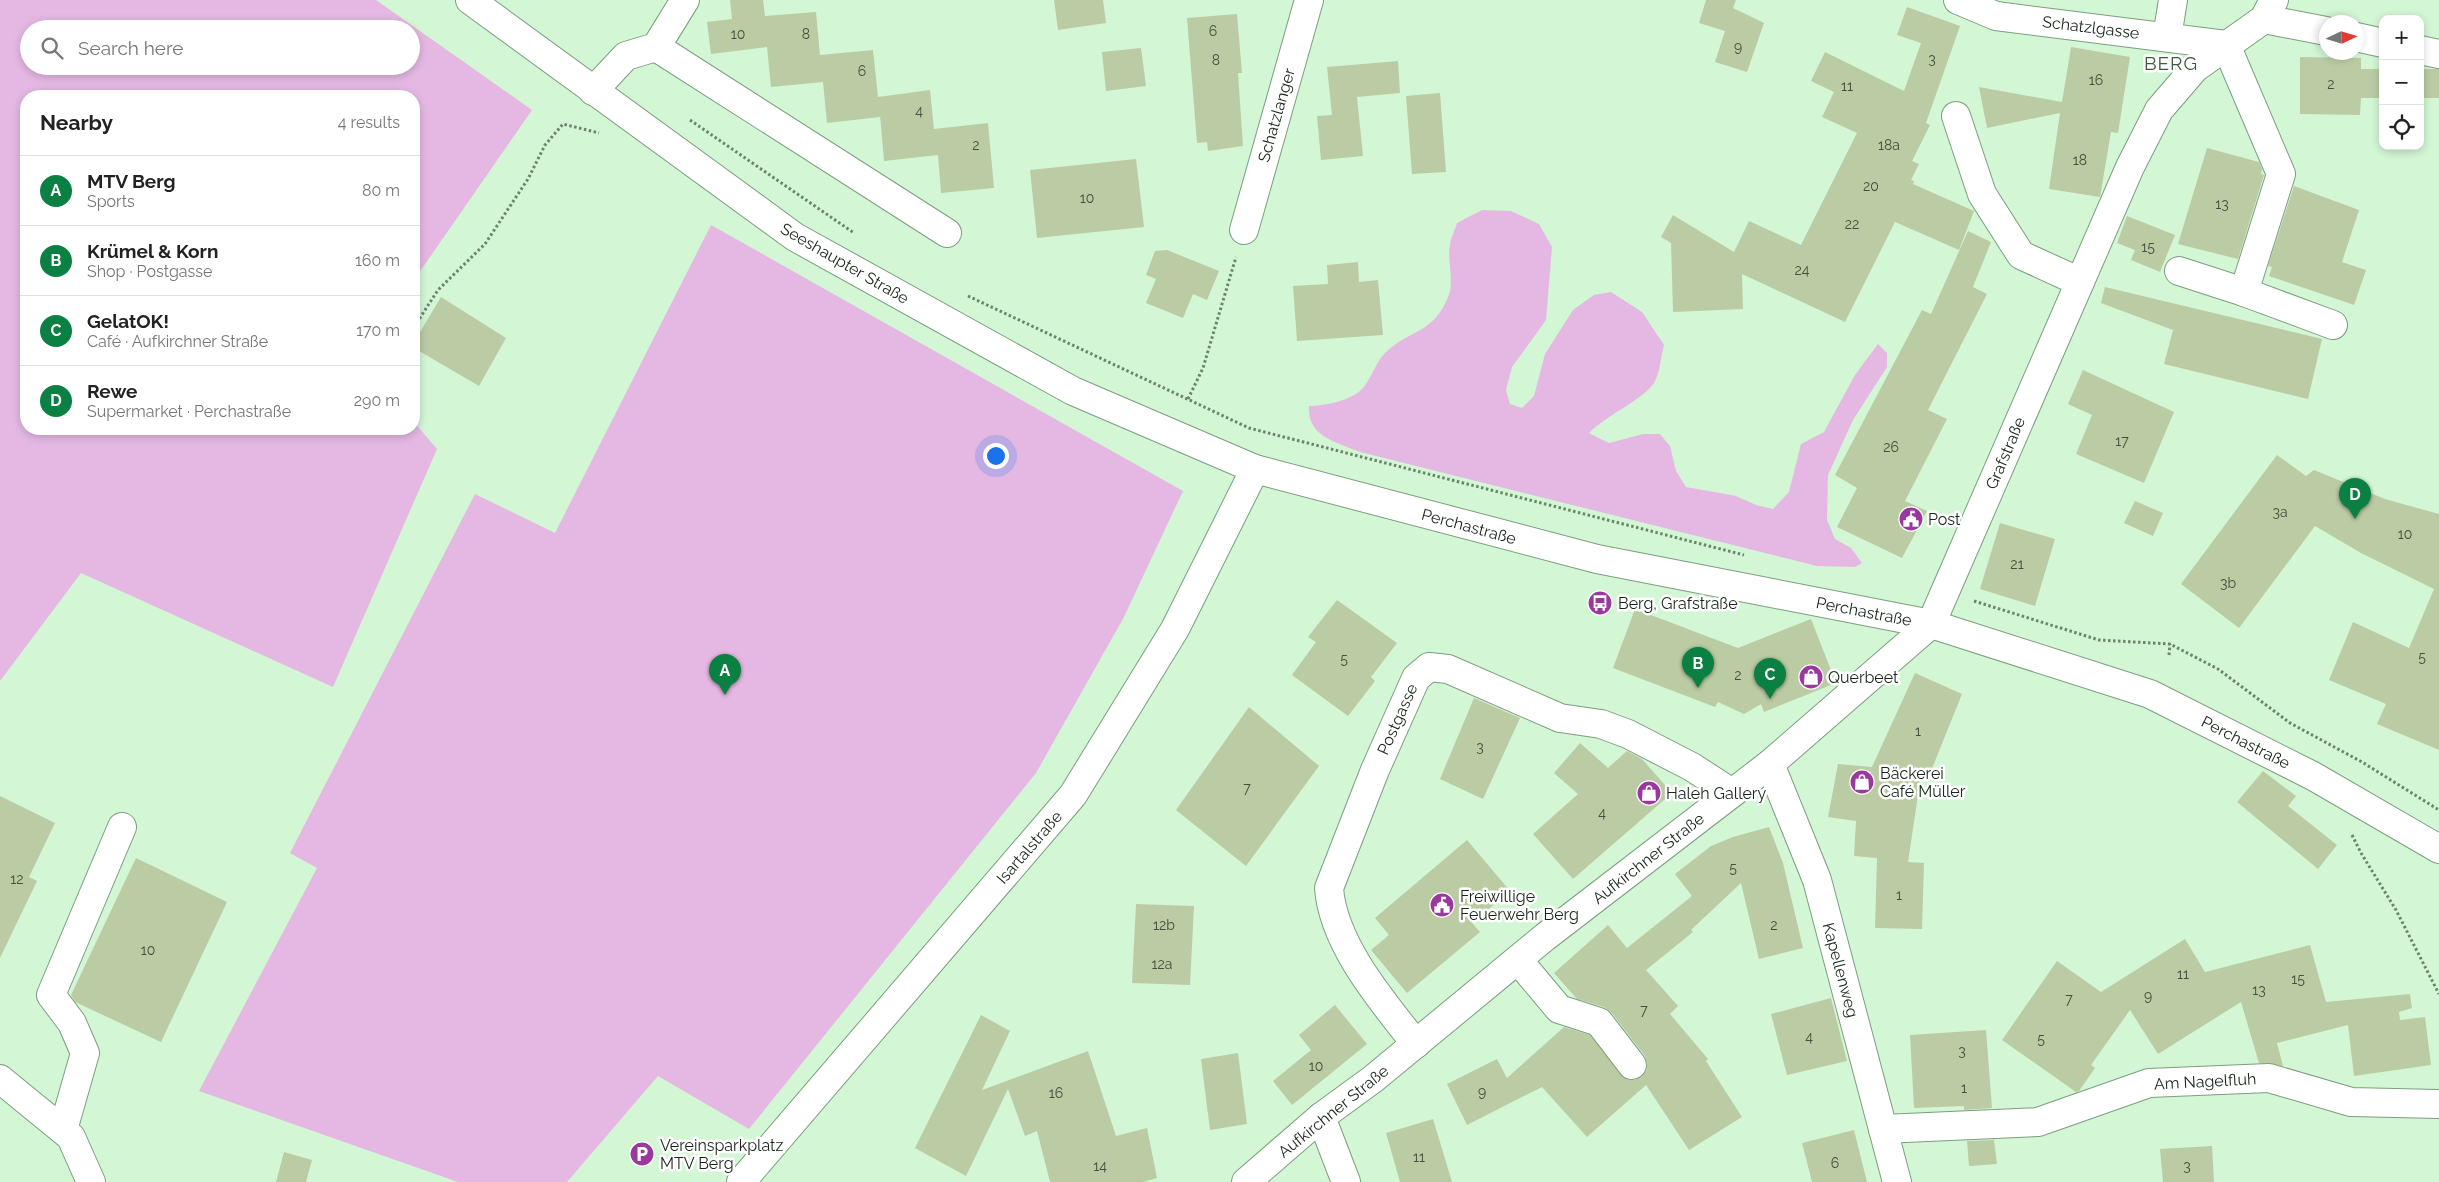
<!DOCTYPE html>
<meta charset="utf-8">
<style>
:root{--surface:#fff;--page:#f2f2f2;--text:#222;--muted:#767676;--line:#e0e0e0;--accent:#0b8043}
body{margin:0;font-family:Raleway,sans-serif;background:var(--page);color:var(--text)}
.controls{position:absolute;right:15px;top:15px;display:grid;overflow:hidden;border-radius:10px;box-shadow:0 2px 8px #0003}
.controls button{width:45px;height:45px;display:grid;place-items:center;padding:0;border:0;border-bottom:1px solid var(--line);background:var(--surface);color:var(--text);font:25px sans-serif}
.compass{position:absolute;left:2319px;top:15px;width:45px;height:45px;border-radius:50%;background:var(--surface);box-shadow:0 2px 8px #0003;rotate:86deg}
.you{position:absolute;left:995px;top:455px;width:18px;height:18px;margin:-12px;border:4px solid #fff;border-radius:50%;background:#1a73e8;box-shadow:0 0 0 8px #1a73e833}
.badge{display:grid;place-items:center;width:32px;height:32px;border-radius:50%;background:var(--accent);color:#fff;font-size:16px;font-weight:700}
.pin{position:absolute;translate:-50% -41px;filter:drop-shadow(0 1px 2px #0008)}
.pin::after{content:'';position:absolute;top:26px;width:18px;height:15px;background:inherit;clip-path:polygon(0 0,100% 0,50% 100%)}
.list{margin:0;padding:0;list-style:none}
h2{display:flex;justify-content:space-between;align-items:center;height:65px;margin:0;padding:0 20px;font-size:21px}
h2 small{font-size:16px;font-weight:400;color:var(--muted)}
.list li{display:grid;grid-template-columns:32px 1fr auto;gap:15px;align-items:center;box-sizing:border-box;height:70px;padding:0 20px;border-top:1px solid var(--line)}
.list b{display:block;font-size:19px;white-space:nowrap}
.list p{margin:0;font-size:16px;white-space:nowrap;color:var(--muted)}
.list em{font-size:16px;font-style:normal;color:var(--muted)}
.icon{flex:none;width:28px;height:28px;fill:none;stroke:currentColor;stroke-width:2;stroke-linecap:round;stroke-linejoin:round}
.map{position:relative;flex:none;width:2439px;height:1182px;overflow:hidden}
.search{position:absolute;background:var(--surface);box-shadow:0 2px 8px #0003;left:20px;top:20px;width:400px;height:55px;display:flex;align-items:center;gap:12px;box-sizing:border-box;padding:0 18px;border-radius:28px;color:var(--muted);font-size:19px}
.panel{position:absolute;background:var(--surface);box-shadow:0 2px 8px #0003;left:20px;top:90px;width:400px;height:345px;border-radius:20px}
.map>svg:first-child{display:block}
</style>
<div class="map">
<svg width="2439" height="1182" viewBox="0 0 2439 1182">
<rect width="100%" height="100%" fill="#d3f6d5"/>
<g fill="#e4b8e3" fill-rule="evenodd">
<path d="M 0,0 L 376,0 L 532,110 L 414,280 L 414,96 L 26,96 L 26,429 L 414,429 L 414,422 L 437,449 L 333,687 L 81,573 L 0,681 ZM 29,29 L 411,29 L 411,66 L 29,66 Z"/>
<path d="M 1482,210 L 1511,211 L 1539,224 L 1552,247 L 1546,320 L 1512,367 L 1506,390 L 1510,404 L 1522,408 L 1534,396 L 1545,354 L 1573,310 L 1594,295 L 1611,292 L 1642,312 L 1664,345 C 1661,356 1660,373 1654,383 C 1645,398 1604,417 1589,433 L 1609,443 L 1643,434 L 1660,434 L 1670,446 L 1676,471 L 1686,487 L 1736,496 L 1756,505 L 1773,509 L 1789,492 L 1801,444 L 1824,432 L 1855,375 L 1878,344 L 1887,353 L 1887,367 L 1853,420 L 1828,475 L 1827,520 L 1835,539 L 1851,548 L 1862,563 L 1855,567 L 1817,566 L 1360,452 C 1337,442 1307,437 1309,406 C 1324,406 1348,401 1360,391 C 1371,381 1375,363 1385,353 C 1411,328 1433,335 1449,295 C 1454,280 1447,260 1450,245 C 1451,237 1455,230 1457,223 Z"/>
<path d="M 711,225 L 1183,491 L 1124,617 L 1036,773 L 749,1129 L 658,1076 L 567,1182 L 458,1182 L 199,1091 L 317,868 L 290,853 L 475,494 L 555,533 Z"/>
</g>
<g fill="#bbcca4">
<path d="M 730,0 L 763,0 L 765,16 L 816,12 L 820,55 L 873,50 L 878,97 L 930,90 L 934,129 L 988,123 L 994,188 L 941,193 L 938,155 L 884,161 L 880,115 L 880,117 L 827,123 L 823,82 L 771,87 L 767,47 L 711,54 L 707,22 L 732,19 Z"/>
<path d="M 1054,0 L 1103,0 L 1106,23 L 1058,30 Z"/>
<path d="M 1706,0 L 1736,0 L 1733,8 L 1764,23 L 1747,72 L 1715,62 L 1725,31 L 1699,23 Z"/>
<path d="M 1907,7 L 1960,26 L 1926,123 L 1930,125 L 1912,161 L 1919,164 L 1911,180 L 1914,181 L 1913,184 L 1974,211 L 1959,250 L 1895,222 L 1845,322 L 1742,274 L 1743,309 L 1673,312 L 1671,243 L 1661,237 L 1673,215 L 1734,252 L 1749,221 L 1801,245 L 1857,133 L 1822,117 L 1834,92 L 1811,81 L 1825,52 L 1904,91 L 1921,43 L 1897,35 Z"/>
<path d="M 1237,14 L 1242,73 L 1238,73 L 1243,146 L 1208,151 L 1207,142 L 1197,143 L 1187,18 Z"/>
<path d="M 2071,47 L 2130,57 L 2118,133 L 2111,132 L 2100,197 L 2049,189 L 2060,113 L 1987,128 L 1979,87 L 2062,102 Z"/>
<path d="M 1141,48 L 1146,86 L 1106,91 L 1102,52 Z"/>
<path d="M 2300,57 L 2361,58 L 2361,69 L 2383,69 L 2383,98 L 2361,98 L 2360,115 L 2300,114 Z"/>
<path d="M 1398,61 L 1400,93 L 1357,97 L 1363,156 L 1321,160 L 1317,116 L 1332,115 L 1327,67 Z"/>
<rect x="2420" y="69" width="19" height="29"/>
<path d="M 1440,93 L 1446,172 L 1412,174 L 1406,96 Z"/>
<path d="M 2207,148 L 2259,162 L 2262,169 L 2261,174 L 2264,175 L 2238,259 L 2178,244 Z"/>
<path d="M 1136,159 L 1144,227 L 1037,238 L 1030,170 Z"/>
<path d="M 2294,186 L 2359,210 L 2342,262 L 2366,270 L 2354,305 L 2269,276 L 2272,267 L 2268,266 Z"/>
<path d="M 2127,216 L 2175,235 L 2160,272 L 2131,260 L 2135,250 L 2117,243 Z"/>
<path d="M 1968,231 L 1991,242 L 1973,287 L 1987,294 L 1928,410 L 1947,419 L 1905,501 L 1927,511 L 1902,558 L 1837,527 L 1857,488 L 1835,475 L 1922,310 L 1931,314 Z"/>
<path d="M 1167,250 L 1219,271 L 1207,300 L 1193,294 L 1183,318 L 1146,303 L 1156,279 L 1146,275 L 1155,251 Z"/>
<path d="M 1358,262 L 1359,282 L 1378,280 L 1383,335 L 1297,341 L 1293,286 L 1328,284 L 1327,265 Z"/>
<path d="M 2105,287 L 2322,339 L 2308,399 L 2164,364 L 2173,330 L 2101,303 Z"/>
<path d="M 441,297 L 506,338 L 479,386 L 414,348 L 414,342 Z"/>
<path d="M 2083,370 L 2174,412 L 2144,483 L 2076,454 L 2092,415 L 2068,404 Z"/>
<path d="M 2277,455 L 2306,476 L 2314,470 L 2385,499 L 2439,514 L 2439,750 L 2377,724 L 2386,704 L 2329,680 L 2353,622 L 2409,648 L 2434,589 L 2361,553 L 2315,526 L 2239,628 L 2181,584 Z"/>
<path d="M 2135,501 L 2163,513 L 2153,536 L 2124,523 Z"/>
<path d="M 2000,523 L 2055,539 L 2035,606 L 1980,589 Z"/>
<path d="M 1337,600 L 1397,643 L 1371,677 L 1375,681 L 1348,716 L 1292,675 L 1316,642 L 1308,637 Z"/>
<path d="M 1635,609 L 1738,648 L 1811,619 L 1836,683 L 1764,712 L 1761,704 L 1744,714 L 1718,702 L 1715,707 L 1613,668 Z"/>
<path d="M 1915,673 L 1962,694 L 1929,776 L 1921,775 L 1908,862 L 1924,863 L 1922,929 L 1875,928 L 1877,858 L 1854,856 L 1856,821 L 1828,817 L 1838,764 L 1872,767 Z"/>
<path d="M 1474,698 L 1520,718 L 1483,799 L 1440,779 Z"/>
<path d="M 1249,707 L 1319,766 L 1246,866 L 1176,810 Z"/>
<path d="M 1580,743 L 1608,768 L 1627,751 L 1642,759 L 1672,793 L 1573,879 L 1533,834 L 1578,794 L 1554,773 Z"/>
<path d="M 2263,771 L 2296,796 L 2288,806 L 2337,845 L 2318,869 L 2237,802 Z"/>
<path d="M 0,796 L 55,823 L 29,877 L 37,881 L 0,958 Z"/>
<path d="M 1769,827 L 1783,863 L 1803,948 L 1759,959 L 1741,883 L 1691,930 L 1693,932 L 1646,970 L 1678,1006 L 1670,1014 L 1708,1059 L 1706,1061 L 1742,1117 L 1689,1150 L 1646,1085 L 1587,1137 L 1542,1087 L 1467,1125 L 1447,1084 L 1497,1059 L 1507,1078 L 1564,1027 L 1590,1035 L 1626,1079 L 1635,1080 L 1642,1077 L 1647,1070 L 1647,1062 L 1645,1056 L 1611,1012 L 1604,1007 L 1577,999 L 1554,973 L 1608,925 L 1627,948 L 1692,896 L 1675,874 L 1711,846 L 1733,837 Z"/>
<path d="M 1467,840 L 1510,891 L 1472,923 L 1480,932 L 1407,993 L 1371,950 L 1389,935 L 1375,918 Z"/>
<path d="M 136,858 L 227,902 L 161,1042 L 75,1002 L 71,995 Z"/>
<path d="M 1136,904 L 1194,906 L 1190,985 L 1132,983 Z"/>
<path d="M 2185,939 L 2205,972 L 2310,945 L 2326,1002 L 2410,994 L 2412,1008 L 2399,1012 L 2400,1020 L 2425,1017 L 2431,1065 L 2354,1076 L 2348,1025 L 2277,1043 L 2283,1066 L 2259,1063 L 2241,1002 L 2158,1054 L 2130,1010 L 2091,1065 L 2095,1068 L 2079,1091 L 2076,1092 L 2002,1040 L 2057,961 L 2101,992 Z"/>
<path d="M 1831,998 L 1847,1061 L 1787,1075 L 1771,1014 Z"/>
<path d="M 1335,1005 L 1367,1044 L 1292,1105 L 1273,1081 L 1311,1050 L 1299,1035 Z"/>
<path d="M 981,1015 L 1010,1031 L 982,1090 L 1088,1051 L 1116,1136 L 1147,1128 L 1157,1178 L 1143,1182 L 1050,1182 L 1037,1131 L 1025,1136 L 1008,1089 L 966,1176 L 915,1148 Z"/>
<path d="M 1986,1030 L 1992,1108 L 1964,1110 L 1964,1106 L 1914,1108 L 1910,1035 Z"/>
<path d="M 1238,1053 L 1247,1124 L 1210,1130 L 1201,1059 Z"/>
<path d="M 1433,1119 L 1452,1182 L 1400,1182 L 1386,1133 Z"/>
<path d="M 1854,1130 L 1867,1182 L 1812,1182 L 1802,1143 Z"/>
<path d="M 1994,1140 L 1997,1164 L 1969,1166 L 1967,1141 Z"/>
<path d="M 2212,1146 L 2214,1182 L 2163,1182 L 2160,1149 Z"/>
<path d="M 284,1152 L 312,1160 L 306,1182 L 276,1182 Z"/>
</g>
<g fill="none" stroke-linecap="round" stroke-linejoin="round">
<defs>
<g id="minor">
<path d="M 1958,0 L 1996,16 L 2226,45 L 2281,174 L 2244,292 L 2333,325"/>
<path d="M 2264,19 L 2326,31"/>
<path d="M 2167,37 L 2173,0"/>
<path d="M 2356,37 L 2383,43"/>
<path d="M 656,47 L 947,233"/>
<path d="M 2420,50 L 2439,54"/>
<path d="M 593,91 L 626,56 L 656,47 L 685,0"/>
<path d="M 1956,116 L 1982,194 L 2021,255 L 2080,282"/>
<path d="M 1244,230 L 1309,0"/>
<path d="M 2179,271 L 2244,292"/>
<path d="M 1770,764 L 1817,880 L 1897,1182"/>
<path d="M 1518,960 L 1559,1009 L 1599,1022 L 1632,1065"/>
<path d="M 1416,1044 C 1382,1001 1333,944 1329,888 L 1375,770 L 1416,678 L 1429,667 L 1448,669 L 1560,718 L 1601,724 L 1628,734 L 1692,767 L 1732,793"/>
<path d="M 0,1079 L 71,1137 L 91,1182"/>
<path d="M 1321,1117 L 1346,1182"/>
<path d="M 1883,1129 L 2038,1122 L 2149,1083 L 2269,1078 L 2351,1102 L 2439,1104"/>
<path d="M 63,1130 L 85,1053 L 72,1023 L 51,995 L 122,827"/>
<path d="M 1246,1182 L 1321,1117 L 1373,1079 L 1545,937 L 1770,764 L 1931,624 L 2130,167 L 2159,110 L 2195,68 L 2264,19 L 2274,0"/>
</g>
<g id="major">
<path d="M 470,0 L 795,237 L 1073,391 L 1255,469 L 1597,559 L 1931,624 L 2150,694 L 2313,776 L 2439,849"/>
<path d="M 741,1182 L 1073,795 L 1175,629 L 1255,469"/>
</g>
</defs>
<use href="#minor" stroke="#7d9e7f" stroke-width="30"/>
<use href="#major" stroke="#7d9e7f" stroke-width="30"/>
<g stroke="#6c836e" stroke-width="3" stroke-dasharray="2.5 2.5" stroke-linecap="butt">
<path d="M 690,120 L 854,233"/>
<path d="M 968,296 L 1249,428 L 1744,555"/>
<path d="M 414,327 L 438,290 L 485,244 L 528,179 L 545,145 L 563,124 L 599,133"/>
<path d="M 1188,399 L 1203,368 L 1236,257"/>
<path d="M 1974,601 L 2099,640 L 2170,644 L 2218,669 L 2290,723 L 2362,762 L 2439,810"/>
<path d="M 2169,655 L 2170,644"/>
<path d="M 2352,835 L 2361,853 L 2396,910 L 2439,994"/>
</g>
<use href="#minor" stroke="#fff" stroke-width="28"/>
<use href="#major" stroke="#fff" stroke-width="28"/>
</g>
<defs>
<symbol id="civic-disc" viewBox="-11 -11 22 22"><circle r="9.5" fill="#9b389e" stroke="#fff"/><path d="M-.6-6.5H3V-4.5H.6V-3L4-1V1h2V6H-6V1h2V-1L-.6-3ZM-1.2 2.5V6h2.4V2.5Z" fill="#fff"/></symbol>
<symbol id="bus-disc" viewBox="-11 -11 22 22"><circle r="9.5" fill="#9b389e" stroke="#fff"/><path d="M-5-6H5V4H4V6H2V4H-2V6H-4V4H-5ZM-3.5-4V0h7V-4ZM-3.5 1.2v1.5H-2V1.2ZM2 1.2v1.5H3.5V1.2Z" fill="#fff"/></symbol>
<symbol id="shop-disc" viewBox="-11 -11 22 22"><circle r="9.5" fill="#9b389e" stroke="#fff"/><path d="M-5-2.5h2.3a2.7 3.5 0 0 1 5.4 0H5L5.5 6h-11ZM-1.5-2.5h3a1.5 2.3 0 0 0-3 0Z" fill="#fff"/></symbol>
<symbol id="parking-disc" viewBox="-11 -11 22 22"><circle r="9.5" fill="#9b389e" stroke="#fff"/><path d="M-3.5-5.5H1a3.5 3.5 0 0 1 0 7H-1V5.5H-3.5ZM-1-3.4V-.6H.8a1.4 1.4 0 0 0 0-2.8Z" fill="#fff"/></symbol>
</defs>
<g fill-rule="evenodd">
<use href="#civic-disc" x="1897" y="505" width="28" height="28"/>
<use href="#bus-disc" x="1586" y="589" width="28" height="28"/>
<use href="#shop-disc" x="1797" y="663" width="28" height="28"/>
<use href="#shop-disc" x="1848" y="768" width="28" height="28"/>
<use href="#shop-disc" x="1635" y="779" width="28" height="28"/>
<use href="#civic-disc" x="1428" y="891" width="28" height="28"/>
<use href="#parking-disc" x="628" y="1140" width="28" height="28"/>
</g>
<g text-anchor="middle" stroke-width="5" stroke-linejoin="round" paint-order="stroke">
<g font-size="14" fill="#414f3c">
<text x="1213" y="36">6</text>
<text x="738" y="39">10</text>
<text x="806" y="39">8</text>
<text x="1738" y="52">9</text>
<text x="1932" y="64">3</text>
<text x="1216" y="65">8</text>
<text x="862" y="76">6</text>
<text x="2096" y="85">16</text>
<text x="2331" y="89">2</text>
<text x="1847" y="91">11</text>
<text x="919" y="116">4</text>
<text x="976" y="150">2</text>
<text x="1889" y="150">18a</text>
<text x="2080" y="165">18</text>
<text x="1871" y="191">20</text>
<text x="1087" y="203">10</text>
<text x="2222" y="209">13</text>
<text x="1852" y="229">22</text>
<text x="2148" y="252">15</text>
<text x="1802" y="275">24</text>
<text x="2122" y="446">17</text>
<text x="1891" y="452">26</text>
<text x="2280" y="517">3a</text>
<text x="2405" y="539">10</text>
<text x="2017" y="569">21</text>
<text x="2228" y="588">3b</text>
<text x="2422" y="662">5</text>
<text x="1344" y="664">5</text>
<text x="1738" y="680">2</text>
<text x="1918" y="736">1</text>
<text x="1480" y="752">3</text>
<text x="1247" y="793">7</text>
<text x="1602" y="818">4</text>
<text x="1733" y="873">5</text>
<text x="17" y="884">12</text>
<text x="1899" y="900">1</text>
<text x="1164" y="930">12b</text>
<text x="1774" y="930">2</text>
<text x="148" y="955">10</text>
<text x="1162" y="969">12a</text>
<text x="2183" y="979">11</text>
<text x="2298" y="984">15</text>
<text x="2259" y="995">13</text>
<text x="2148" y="1001">9</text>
<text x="2069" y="1004">7</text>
<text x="1644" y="1015">7</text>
<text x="1809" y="1042">4</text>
<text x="2041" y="1044">5</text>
<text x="1962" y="1056">3</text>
<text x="1316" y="1071">10</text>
<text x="1964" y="1093">1</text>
<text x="1482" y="1097">9</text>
<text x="1056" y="1098">16</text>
<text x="1419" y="1162">11</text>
<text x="1835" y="1168">6</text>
<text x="1100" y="1171">14</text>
<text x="2187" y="1171">3</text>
</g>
<g font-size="16" fill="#182519" stroke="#fff">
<text transform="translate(2091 27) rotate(7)" y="6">Schatzlgasse</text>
<text transform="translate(1276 115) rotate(-74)" y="6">Schatzlanger</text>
<text transform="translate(845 263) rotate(30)" y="6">Seeshaupter Straße</text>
<text transform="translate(2005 453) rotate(-67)" y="6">Grafstraße</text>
<text transform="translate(1469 526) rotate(15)" y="6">Perchastraße</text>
<text transform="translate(1864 611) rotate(11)" y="6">Perchastraße</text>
<text transform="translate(1397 719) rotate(-66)" y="6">Postgasse</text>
<text transform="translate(2246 742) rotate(27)" y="6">Perchastraße</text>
<text transform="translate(1029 847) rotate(-49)" y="6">Isartalstraße</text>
<text transform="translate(1648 858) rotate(-38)" y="6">Aufkirchner Straße</text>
<text transform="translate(1841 970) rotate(75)" y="6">Kapellenweg</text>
<text transform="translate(2205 1081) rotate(-3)" y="6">Am Nagelfluh</text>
<text transform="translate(1333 1111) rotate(-39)" y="6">Aufkirchner Straße</text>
</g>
<g font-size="16" fill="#182519" stroke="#fff" text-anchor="start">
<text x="1928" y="525">Post</text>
<text x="1618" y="609">Berg, Grafstraße</text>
<text x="1828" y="683">Querbeet</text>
<text x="1880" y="779">Bäckerei<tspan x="1880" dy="18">Café Müller</tspan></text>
<text x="1666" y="799">Haleh Gallery</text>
<text x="1460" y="902">Freiwillige<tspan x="1460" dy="18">Feuerwehr Berg</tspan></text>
<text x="660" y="1151">Vereinsparkplatz<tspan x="660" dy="18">MTV Berg</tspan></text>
</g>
<g font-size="19" letter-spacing="1" fill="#3e5c40" stroke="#fff">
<text x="2171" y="70">BERG</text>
</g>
</g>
</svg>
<div class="controls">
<button>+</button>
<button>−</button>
<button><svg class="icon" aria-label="locate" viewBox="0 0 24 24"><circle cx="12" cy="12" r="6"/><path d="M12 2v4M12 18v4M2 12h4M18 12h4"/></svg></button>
</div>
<svg class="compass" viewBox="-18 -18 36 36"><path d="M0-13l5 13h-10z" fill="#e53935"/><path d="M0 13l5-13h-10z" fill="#767676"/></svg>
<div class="you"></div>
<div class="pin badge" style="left:725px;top:695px">A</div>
<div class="pin badge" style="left:1698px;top:688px">B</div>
<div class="pin badge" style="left:1770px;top:699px">C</div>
<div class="pin badge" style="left:2355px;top:519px">D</div>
<div class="search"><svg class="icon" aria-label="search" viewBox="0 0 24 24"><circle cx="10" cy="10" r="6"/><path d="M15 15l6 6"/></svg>Search here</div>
<section class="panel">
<h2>Nearby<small>4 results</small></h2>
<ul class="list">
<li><span class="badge">A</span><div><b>MTV Berg</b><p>Sports</p></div><em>80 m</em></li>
<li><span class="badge">B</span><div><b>Krümel &amp; Korn</b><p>Shop · Postgasse</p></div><em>160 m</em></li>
<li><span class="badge">C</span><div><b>GelatOK!</b><p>Café · Aufkirchner Straße</p></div><em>170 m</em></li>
<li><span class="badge">D</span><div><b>Rewe</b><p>Supermarket · Perchastraße</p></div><em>290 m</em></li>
</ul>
</section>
</div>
